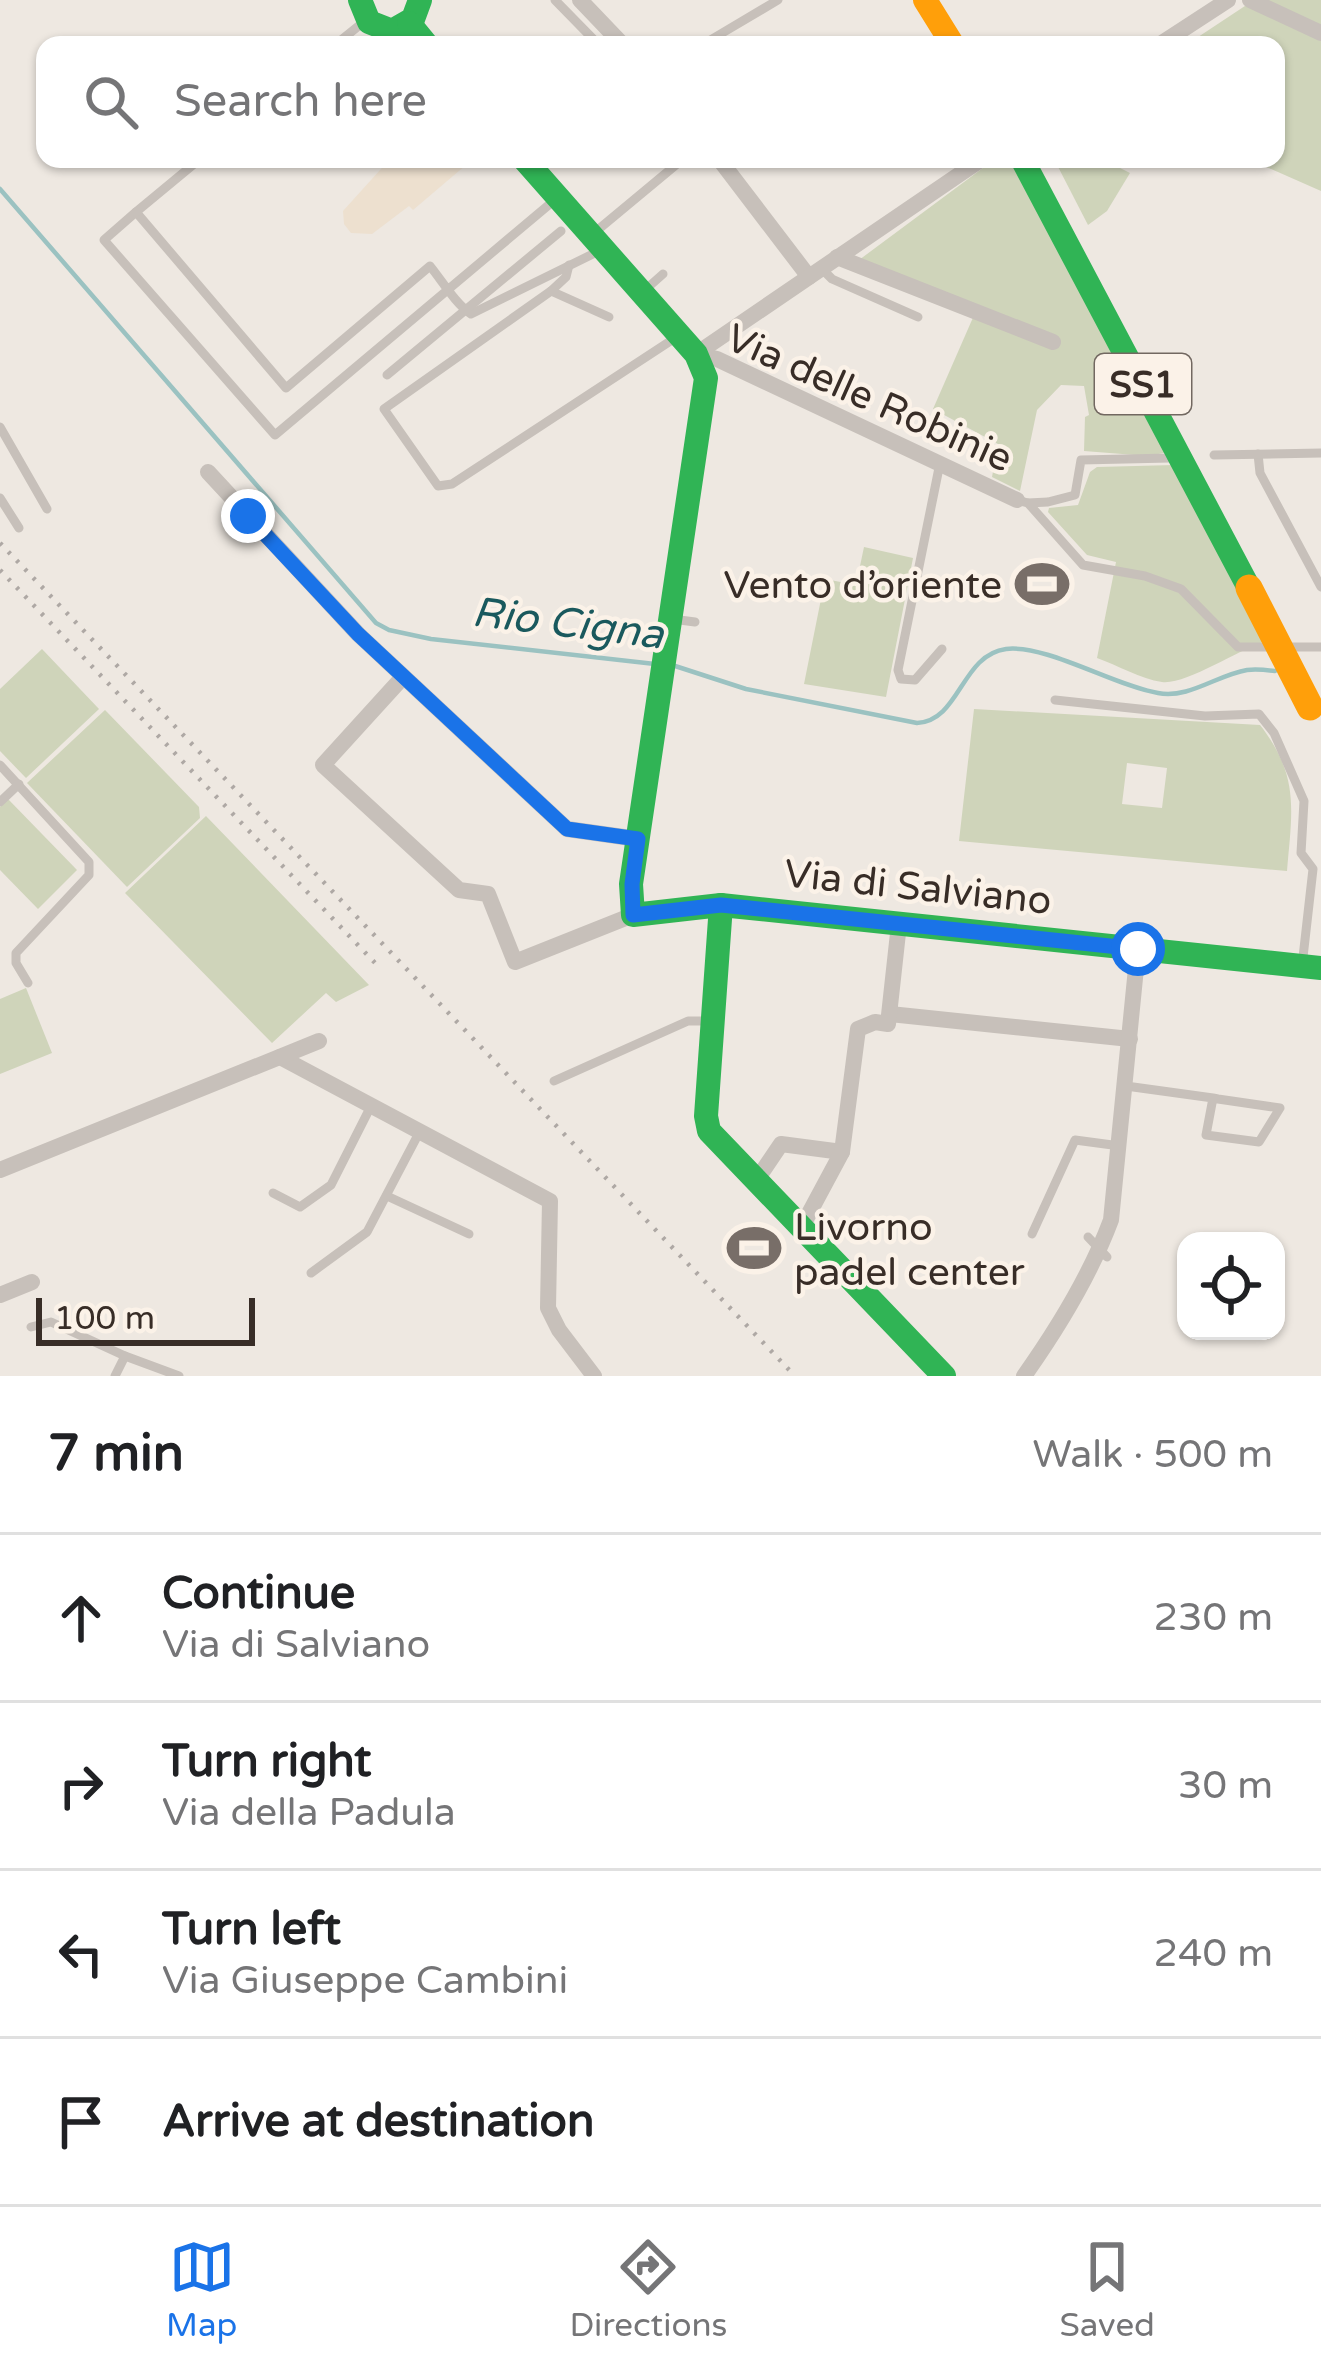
<!DOCTYPE html>
<meta charset="utf-8">
<style>
:root{--surface:#fff;--page:#f6f6f6;--text:#202124;--muted:#757577;--line:#e0e0e0;--accent:#1a73e8}
body{margin:0;font-family:"Varela Round",sans-serif;background:var(--page);color:var(--text)}
.controls{position:absolute;right:36px;bottom:36px;display:grid;overflow:hidden;border-radius:24px;box-shadow:0 3px 9px #0004}
.controls button{width:108px;height:108px;display:grid;place-items:center;padding:0;border:0;border-bottom:3px solid var(--line);background:var(--surface);color:var(--text);font:60px sans-serif}
.scale{position:absolute;left:36px;bottom:30px;width:219px;box-sizing:border-box;padding-left:12px;border:6px solid #382d27;border-top:0;font-size:33px;line-height:42px;white-space:nowrap;color:#382d27;-webkit-text-stroke:9px #fbf2e8;paint-order:stroke}
.stop{position:absolute;width:36px;height:36px;margin:-27px;border:9px solid #1a73e8;border-radius:50%;background:#fff}
.stop.end{background:#1a73e8;border-color:#fff;box-shadow:0 3px 12px #0008}
.list{margin:0;padding:0;list-style:none}
h2{display:flex;justify-content:space-between;align-items:center;height:156px;margin:0;padding:0 48px;font-size:51px}
h2 small{font-size:39px;font-weight:400;color:var(--muted)}
.list li{display:grid;grid-template-columns:78px 1fr auto;gap:36px;align-items:center;box-sizing:border-box;height:168px;padding:0 48px;border-top:3px solid var(--line)}
.list b{display:block;font-size:45px;white-space:nowrap}
.list p{margin:0;font-size:39px;white-space:nowrap;color:var(--muted)}
.list em{font-size:39px;font-style:normal;color:var(--muted)}
.icon{flex:none;width:66px;height:66px;fill:none;stroke:currentColor;stroke-width:2;stroke-linecap:round;stroke-linejoin:round}
.map{position:relative;flex:none;width:1321px;height:1376px;overflow:hidden}
.search{position:absolute;background:var(--surface);box-shadow:0 3px 9px #0004;left:36px;right:36px;top:36px;height:132px;display:flex;align-items:center;gap:30px;box-sizing:border-box;padding:0 42px;border-radius:24px;color:var(--muted);font-size:45px}
.sheet{height:828px;background:var(--surface)}
nav{display:flex;justify-content:space-around;align-items:center;box-sizing:border-box;height:168px;border-top:3px solid var(--line);background:var(--surface);font-size:33px;color:var(--muted)}
nav a{display:grid;justify-items:center;gap:6px}
nav .on{color:var(--accent)}
.map>svg:first-child{display:block}
</style>
<div class="map">
<svg width="1321" height="1376" viewBox="0 0 1321 1376">
<rect width="100%" height="100%" fill="#eee8e1"/>
<g fill="#cfd4ba" fill-rule="evenodd">
<path d="M 1254,0 L 1321,0 L 1321,191 L 1255,162 L 1276,159 L 1276,45 L 1186,45 Z"/>
<path d="M 995,159 L 1012,159 L 1169,452 L 1148,456 L 1084,451 L 1085,417 L 1089,415 L 1084,386 L 1061,385 L 1037,410 L 1020,491 L 992,477 L 998,444 L 933,409 L 975,313 L 859,260 Z"/>
<path d="M 1054,159 L 1102,159 L 1130,173 L 1107,211 L 1088,225 Z"/>
<path d="M 1174,465 L 1263,642 C 1236,651 1186,685 1162,682 C 1141,679 1117,665 1097,658 L 1116,562 L 1087,555 L 1048,512 L 1049,508 L 1078,505 L 1090,472 L 1097,467 Z"/>
<path d="M 864,547 L 913,558 L 886,697 L 804,684 L 825,579 L 856,585 Z"/>
<path d="M 42,649 L 99,709 L 26,778 L 0,751 L 0,689 Z"/>
<path d="M 974,709 L 1260,725 C 1300,776 1292,811 1287,871 L 959,841 ZM 1127,763 L 1167,768 L 1162,808 L 1122,804 Z"/>
<path d="M 105,710 L 199,807 L 200,818 L 127,887 L 27,783 Z"/>
<path d="M 8,799 L 77,870 L 38,909 L 0,870 L 0,807 Z"/>
<path d="M 206,816 L 369,985 L 336,1002 L 326,993 L 272,1043 L 125,893 Z"/>
<path d="M 26,988 L 52,1053 L 0,1074 L 0,999 Z"/>
</g>
<path fill="#ede0cf" d="M 390,159 L 473,159 L 413,210 L 409,206 L 372,234 L 351,233 L 344,224 L 343,211 Z"/>
<g fill="none" stroke-linecap="round" stroke-linejoin="round">
<g stroke="#9bc2c1" stroke-width="4.5">
<path d="M 0,189 L 376,623 L 389,630 L 431,639 L 655,664"/>
<path d="M 672,665 L 746,689 L 917,723 C 960,721 961,655 1006,649 C 1046,644 1115,686 1158,693 C 1189,699 1217,675 1247,670 C 1256,669 1267,670 1275,671"/>
</g>
<g stroke="#c7c0ba" stroke-width="9">
<path d="M 555,0 L 599,45"/>
<path d="M 335,45 L 366,20"/>
<path d="M 702,45 L 778,0"/>
<path d="M 557,198 L 275,435 L 104,240 L 136,212 L 286,388 L 430,266 C 443,282 455,303 471,314 L 599,251"/>
<path d="M 136,212 L 200,159"/>
<path d="M 594,233 L 683,159"/>
<path d="M 569,265 L 566,277 L 551,291 L 384,409 L 438,486 L 452,484 L 675,338"/>
<path d="M 821,268 L 832,279 L 918,317"/>
<path d="M 645,290 L 663,274"/>
<path d="M 551,291 L 609,317"/>
<path d="M 387,375 L 561,231"/>
<path d="M 0,427 L 47,509"/>
<path d="M 1258,454 L 1260,473 L 1321,587"/>
<path d="M 1214,455 L 1321,453"/>
<path d="M 940,463 L 898,670 L 901,679 L 915,680 L 942,649"/>
<path d="M 0,498 L 19,528"/>
<path d="M 1017,500 L 1028,503 L 1083,565 L 1145,576 L 1181,589 L 1238,647 L 1321,647"/>
<path d="M 1028,503 L 1048,502 L 1075,495 L 1081,460 L 1170,458"/>
<path d="M 672,619 L 695,622"/>
<path d="M 1055,700 L 1205,716 L 1259,714 L 1274,733 L 1304,801 L 1301,853 L 1313,869 L 1302,966"/>
<path d="M 0,765 L 89,862 L 89,875 L 16,953 L 16,963 L 28,983"/>
<path d="M 0,802 L 19,784"/>
<path d="M 554,1081 L 688,1021 L 708,1021"/>
<path d="M 1126,1086 L 1213,1098 L 1218,1099 L 1280,1108 L 1259,1142 L 1206,1135 L 1213,1098"/>
<path d="M 273,1193 L 300,1207 L 331,1185 L 371,1106"/>
<path d="M 387,1196 L 469,1234"/>
<path d="M 1032,1234 L 1075,1140 L 1120,1146"/>
<path d="M 1088,1237 L 1107,1257"/>
<path d="M 311,1273 L 367,1232 L 420,1131"/>
<path d="M 31,1327 L 51,1322 L 125,1356 L 115,1376"/>
<path d="M 125,1356 L 179,1376"/>
</g>
<g stroke="#c7c0ba" stroke-width="16">
<path d="M 580,0 L 623,45"/>
<path d="M 1250,0 L 1321,33"/>
<path d="M 1159,45 L 1228,0"/>
<path d="M 719,159 L 809,277"/>
<path d="M 837,257 L 1053,342"/>
<path d="M 696,354 L 717,359 L 1017,500"/>
<path d="M 696,354 L 982,159"/>
<path d="M 208,472 L 358,634 L 567,829 L 638,839"/>
<path d="M 403,677 L 323,765 L 459,890 L 488,894 L 515,962 L 633,915"/>
<path d="M 890,1014 L 1130,1039"/>
<path d="M 280,1057 L 550,1201 L 548,1308 L 559,1330 L 594,1376"/>
<path d="M 0,1170 L 319,1041"/>
<path d="M 756,1181 L 781,1144 L 842,1152"/>
<path d="M 805,1221 L 842,1152 L 858,1029 L 875,1022 L 888,1024 L 899,924"/>
<path d="M 0,1295 L 32,1282"/>
<path d="M 1024,1376 C 1058,1328 1090,1276 1111,1220 L 1138,948"/>
</g>
<g stroke="#30b455" stroke-width="24">
<path d="M 360,0 L 369,22 L 392,31 L 413,19 L 420,0"/>
<path d="M 409,23 L 427,45"/>
<path d="M 524,159 L 696,354 L 706,378 L 631,884 L 633,915 L 721,905 L 1321,968"/>
<path d="M 1022,159 L 1249,588"/>
<path d="M 721,905 L 706,1116 L 709,1131 L 944,1376"/>
</g>
<path stroke="#ff9f0a" stroke-width="24" d="M 925,0 L 953,45"/>
<g stroke="#aea8a4" stroke-width="4.5" stroke-dasharray="3 9" stroke-linecap="butt">
<path d="M 0,543 L 795,1376"/>
<path d="M 0,570 L 377,965"/>
</g>
<path stroke="#ff9f0a" stroke-width="27" d="M 1249,588 L 1310,707"/>
</g>
<g fill="none" stroke-linecap="round" stroke-linejoin="round">
<path stroke="#1a73e8" stroke-width="15" d="M 248,516 L 358,634 L 567,829 L 638,839 L 632,884 L 633,915 L 721,905 L 1138,949"/>
</g>
<defs>
<symbol id="stadium-bare" viewBox="-9 -9 18 18"><path d="M0-5a6.5 5 0 1 0 0 10a6.5 5 0 1 0 0-10ZM-3.5-1.8h7v3.6h-7Z" fill="#786e68" stroke="#fbf2e8" stroke-width="2.5" paint-order="stroke"/></symbol>
</defs>
<g fill-rule="evenodd">
<use href="#stadium-bare" x="1004" y="546" width="76" height="76"/>
<use href="#stadium-bare" x="716" y="1210" width="76" height="76"/>
</g>
<g text-anchor="middle" stroke-width="9" stroke-linejoin="round" paint-order="stroke">
<rect fill="#fbf2e8" stroke="#726861" stroke-width="3" x="1095" y="354" width="96" height="60" rx="9"/>
<g font-size="36" font-weight="bold" fill="#382d27">
<text x="1143" y="397">SS1</text>
</g>
<g font-size="39" fill="#382d27" stroke="#fbf2e8">
<text transform="translate(870 397) rotate(24)" y="14">Via delle Robinie</text>
<text transform="translate(918 886) rotate(6)" y="14">Via di Salviano</text>
</g>
<g font-size="39" fill="#382d27" stroke="#fbf2e8" text-anchor="end">
<text x="1002" y="598">Vento d’oriente</text>
<text x="794" y="1240" text-anchor="start">Livorno<tspan x="794" dy="45">padel center</tspan></text>
</g>
<g font-size="42" font-style="italic" fill="#1a595d" stroke="#fbf2e8">
<text transform="translate(568 622) rotate(7)" y="15">Rio Cigna</text>
</g>
</g>
</svg>
<div class="controls">
<button><svg class="icon" aria-label="locate" viewBox="0 0 24 24"><circle cx="12" cy="12" r="6"/><path d="M12 2v4M12 18v4M2 12h4M18 12h4"/></svg></button>
</div>
<div class="scale">100 m</div>
<div class="stop" style="left:1138px;top:949px"></div>
<div class="stop end" style="left:248px;top:516px"></div>
<div class="search"><svg class="icon" aria-label="search" viewBox="0 0 24 24"><circle cx="10" cy="10" r="6"/><path d="M15 15l6 6"/></svg>Search here</div>
</div>
<section class="sheet">
<h2>7 min<small>Walk · 500 m</small></h2>
<ul class="list">
<li><svg class="icon" aria-label="ahead" viewBox="0 0 24 24"><path d="M12 20V5M6 11l6-6 6 6"/></svg><div><b>Continue</b><p>Via di Salviano</p></div><em>230 m</em></li>
<li><svg class="icon" aria-label="right" viewBox="0 0 24 24"><path d="M7 20v-9h11M14 6l5 5-5 5"/></svg><div><b>Turn right</b><p>Via della Padula</p></div><em>30 m</em></li>
<li><svg class="icon" aria-label="left" viewBox="0 0 24 24"><path d="M17 20v-9H6M10 6l-5 5 5 5"/></svg><div><b>Turn left</b><p>Via Giuseppe Cambini</p></div><em>240 m</em></li>
<li><svg class="icon" aria-label="arrive" viewBox="0 0 24 24"><path d="M6 21V4h12l-3 4 3 4H6"/></svg><div><b>Arrive at destination</b></div></li>
</ul>
</section>
<nav>
<a class="on"><svg class="icon" aria-label="map" viewBox="0 0 24 24"><path d="M3 6l6-2 6 2 6-2v14l-6 2-6-2-6 2zM9 4v14M15 6v14"/></svg>Map</a>
<a><svg class="icon" aria-label="directions" viewBox="0 0 24 24"><path d="M12 3l9 9-9 9-9-9zM9 14v-3h6M13 9l2 2-2 2"/></svg>Directions</a>
<a><svg class="icon" aria-label="saved" viewBox="0 0 24 24"><path d="M7 4h10v16l-5-4-5 4z"/></svg>Saved</a>
</nav>
